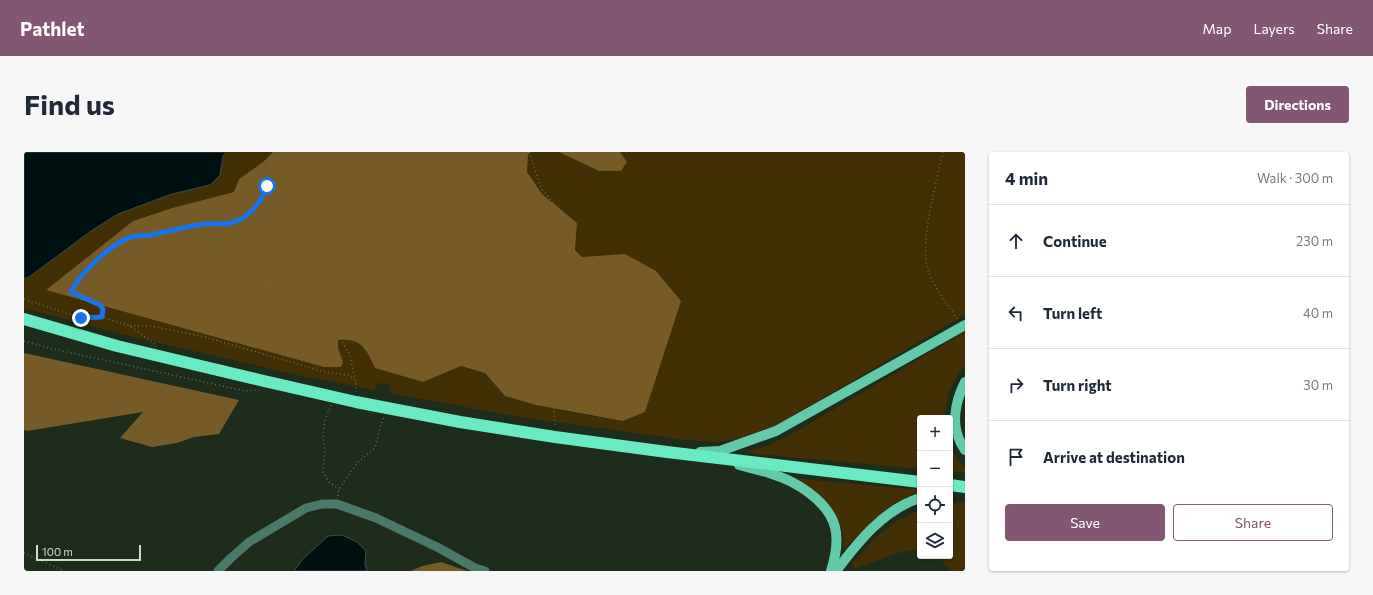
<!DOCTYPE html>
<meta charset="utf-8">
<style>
:root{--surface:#fff;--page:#f6f6f7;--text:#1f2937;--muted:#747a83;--line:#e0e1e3;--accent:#835674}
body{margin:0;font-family:Commissioner,sans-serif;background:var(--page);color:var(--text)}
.controls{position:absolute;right:12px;bottom:12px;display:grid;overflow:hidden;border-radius:4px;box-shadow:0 1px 3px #0004}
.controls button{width:36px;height:36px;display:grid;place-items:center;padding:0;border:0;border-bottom:1px solid var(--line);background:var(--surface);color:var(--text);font:20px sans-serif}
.scale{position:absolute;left:12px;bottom:10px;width:105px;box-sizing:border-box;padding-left:4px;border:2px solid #d0d9ce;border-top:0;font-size:11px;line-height:14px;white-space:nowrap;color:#d0d9ce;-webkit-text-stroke:3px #1d2c1b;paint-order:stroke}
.stop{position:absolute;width:12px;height:12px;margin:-9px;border:3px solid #1a73e8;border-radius:50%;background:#fff}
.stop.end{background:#1a73e8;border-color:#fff;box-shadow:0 1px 4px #0008}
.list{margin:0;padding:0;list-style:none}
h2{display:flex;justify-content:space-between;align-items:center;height:52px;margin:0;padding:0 16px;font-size:17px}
h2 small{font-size:13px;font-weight:400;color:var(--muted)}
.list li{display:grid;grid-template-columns:26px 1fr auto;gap:12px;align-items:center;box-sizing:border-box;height:72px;padding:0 16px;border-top:1px solid var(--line)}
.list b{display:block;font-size:15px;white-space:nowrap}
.list em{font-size:13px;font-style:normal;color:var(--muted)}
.actions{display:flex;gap:8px;padding:12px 16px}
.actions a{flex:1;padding:9px 0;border:1px solid var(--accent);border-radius:4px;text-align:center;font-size:14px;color:var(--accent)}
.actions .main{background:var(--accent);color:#fff}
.icon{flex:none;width:22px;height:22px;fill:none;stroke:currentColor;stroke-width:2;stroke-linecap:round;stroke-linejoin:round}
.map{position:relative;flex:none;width:941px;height:419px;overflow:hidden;border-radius:4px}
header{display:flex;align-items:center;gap:24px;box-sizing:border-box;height:56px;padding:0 20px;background:var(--accent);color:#fff}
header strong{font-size:19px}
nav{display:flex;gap:22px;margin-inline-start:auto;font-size:14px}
.intro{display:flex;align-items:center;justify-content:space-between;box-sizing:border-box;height:96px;padding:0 24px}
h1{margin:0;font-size:28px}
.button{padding:10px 18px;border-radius:4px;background:var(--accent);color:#fff;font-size:14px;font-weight:700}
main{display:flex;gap:24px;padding:0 24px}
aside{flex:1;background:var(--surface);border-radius:4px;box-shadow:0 1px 3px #0004}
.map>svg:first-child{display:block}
</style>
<header>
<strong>Pathlet</strong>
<nav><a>Map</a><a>Layers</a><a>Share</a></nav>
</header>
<div class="intro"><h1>Find us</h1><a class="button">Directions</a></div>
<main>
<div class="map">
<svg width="941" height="419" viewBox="0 0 941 419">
<rect width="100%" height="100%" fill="#1d2c1b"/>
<g fill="#422f04">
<path d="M 202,0 L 249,0 L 239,10 L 215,27 L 210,40 L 148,56 L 109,69 L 22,138 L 319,210 L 314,196 L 314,187 C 338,188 342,194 351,216 L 399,230 L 437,214 L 461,221 L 481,244 L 512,253 L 572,265 L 601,102 L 558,105 L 551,98 L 553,71 L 518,42 L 503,20 L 504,3 L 507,0 L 535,0 L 575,19 L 597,19 L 603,10 L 596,0 L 941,0 L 941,163 L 751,274 L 720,286 L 692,290 L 661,288 L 483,263 L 366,241 L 366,233 L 354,231 L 350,238 L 268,222 L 97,182 L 0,156 L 0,127 L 5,125 L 67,79 L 94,62 L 148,42 L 186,33 L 199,11 L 199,4 Z"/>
<path d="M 941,180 L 941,213 L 932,225 L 925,241 L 921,260 L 921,266 L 896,266 L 896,317 L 732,302 L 722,300 L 745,293 L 766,283 Z"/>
<path d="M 926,294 L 935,309 L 941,316 L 941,321 L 926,319 Z"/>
<path d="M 768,326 L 896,338 L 896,340 C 859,351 847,373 820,397 C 820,391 820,384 818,379 C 811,350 791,341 768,326 Z"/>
<path d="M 941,350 L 941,419 L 927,419 L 914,404 L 926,404 L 926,352 Z"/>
<path d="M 896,358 L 896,397 L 874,401 L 832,416 L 827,413 L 851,386 L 874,368 Z"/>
</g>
<g fill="#765b27">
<path d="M 249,0 L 507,0 L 504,3 L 503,20 L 518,42 L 553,71 L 551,98 L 558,105 L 601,102 L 632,119 L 657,149 L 621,260 L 599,269 L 512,253 L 481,244 L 461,221 L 437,214 L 399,230 L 351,216 C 342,196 337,186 314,188 L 314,196 L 319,210 L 317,215 L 300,215 L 22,138 L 109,69 L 148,56 L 210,40 L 215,27 L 239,10 Z"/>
<path d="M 535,0 L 596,0 L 603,10 L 597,19 L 575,19 Z"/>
<path d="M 0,201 L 215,248 L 195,282 L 170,285 L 153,291 L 128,295 L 96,286 L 119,260 L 3,279 L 0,278 Z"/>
<path d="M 417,410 L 443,419 L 387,419 L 398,414 Z"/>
</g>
<g fill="#001011" stroke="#3e4c4a">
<path d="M 0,0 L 202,0 L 199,4 L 196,23 L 186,33 L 148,42 L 94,62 L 67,79 L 5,125 L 0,127 Z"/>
<path d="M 318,383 L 333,390 L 342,399 L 341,412 L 343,419 L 270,419 L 279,407 L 304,384 Z"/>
</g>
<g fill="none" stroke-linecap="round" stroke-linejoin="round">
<g stroke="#616e5f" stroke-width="1.5" stroke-dasharray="1 3" stroke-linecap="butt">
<path d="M 505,0 L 517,36 L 550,76 L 527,185 L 531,275"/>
<path d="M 919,0 C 913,28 895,92 904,118 C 910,136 923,152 934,168"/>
<path d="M 129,84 L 239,127 L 252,138 L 264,156 L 275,163 L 297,167 L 312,180 L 326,203 L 332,233 L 332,240"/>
<path d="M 0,147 L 57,166 L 78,165 L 106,174 L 132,193 L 132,195"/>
<path d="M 78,165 L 79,157 L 76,153 L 47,140 L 50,133 L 68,112 L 86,96 L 106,85 L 127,83 L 145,78 L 171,73 L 187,71 L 206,71 L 220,65 L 240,45 L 243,34 L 244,18 L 251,7 L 267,0"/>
<path d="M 106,174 L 127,174 L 181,185 L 301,220 L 324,223 L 331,227"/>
<path d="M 0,189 L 25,196 L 221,239 L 235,238"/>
<path d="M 307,253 L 301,268 L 299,284 L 301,299 L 299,320 L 305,330 L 315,337"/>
<path d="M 314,344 L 315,337 L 333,311 L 351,296 L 356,276 L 360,265"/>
<path d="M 0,401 L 40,419"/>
</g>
<path stroke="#4a7968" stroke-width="9" d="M 194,419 L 207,406 L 225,390 L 282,356 L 298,352 L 313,352 L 352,366 L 413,395 L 451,416 L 461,419"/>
<g stroke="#62caa9" stroke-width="10">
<path d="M 941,230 C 930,252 926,277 941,298"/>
<path d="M 676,300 L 696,299 L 752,279 L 941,173"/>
<path d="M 715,313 C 726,316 737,318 748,322 C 761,326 773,332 784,340 C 814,362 818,384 807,419"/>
<path d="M 812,419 C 834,390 860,357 896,346"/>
</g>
<g stroke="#69eac3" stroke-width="12">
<path d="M 0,167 L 93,194 L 240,229 L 332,250 L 436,270 L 531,285 L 643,300 L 896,330"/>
<path d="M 926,333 L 941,335"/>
</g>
</g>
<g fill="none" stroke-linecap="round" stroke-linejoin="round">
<path stroke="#1a73e8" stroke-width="5" d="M 57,166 L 78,165 L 79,157 L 76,153 L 47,140 C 55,122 88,91 107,85 C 113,83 121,84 128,83 C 146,79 163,74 181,72 C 189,71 198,73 206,71 C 223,68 238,50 243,34"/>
</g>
</svg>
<div class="controls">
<button>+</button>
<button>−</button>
<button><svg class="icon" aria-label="locate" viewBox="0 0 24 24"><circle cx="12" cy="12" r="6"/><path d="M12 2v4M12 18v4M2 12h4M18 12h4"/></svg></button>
<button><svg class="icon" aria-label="layers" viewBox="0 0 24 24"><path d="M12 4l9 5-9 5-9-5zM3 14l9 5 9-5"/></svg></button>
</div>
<div class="scale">100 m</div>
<div class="stop" style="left:243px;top:34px"></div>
<div class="stop end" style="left:57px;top:166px"></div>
</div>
<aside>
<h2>4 min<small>Walk · 300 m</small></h2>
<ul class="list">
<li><svg class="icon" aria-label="ahead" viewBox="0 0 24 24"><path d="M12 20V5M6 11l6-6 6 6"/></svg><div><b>Continue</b></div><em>230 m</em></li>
<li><svg class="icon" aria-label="left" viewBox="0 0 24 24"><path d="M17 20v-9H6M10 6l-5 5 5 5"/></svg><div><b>Turn left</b></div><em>40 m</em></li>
<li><svg class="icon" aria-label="right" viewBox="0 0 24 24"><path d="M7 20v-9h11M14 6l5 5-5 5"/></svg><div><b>Turn right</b></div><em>30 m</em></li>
<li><svg class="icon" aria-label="arrive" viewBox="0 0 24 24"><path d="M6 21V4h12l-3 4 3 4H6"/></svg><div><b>Arrive at destination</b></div></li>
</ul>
<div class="actions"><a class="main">Save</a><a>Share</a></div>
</aside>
</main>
